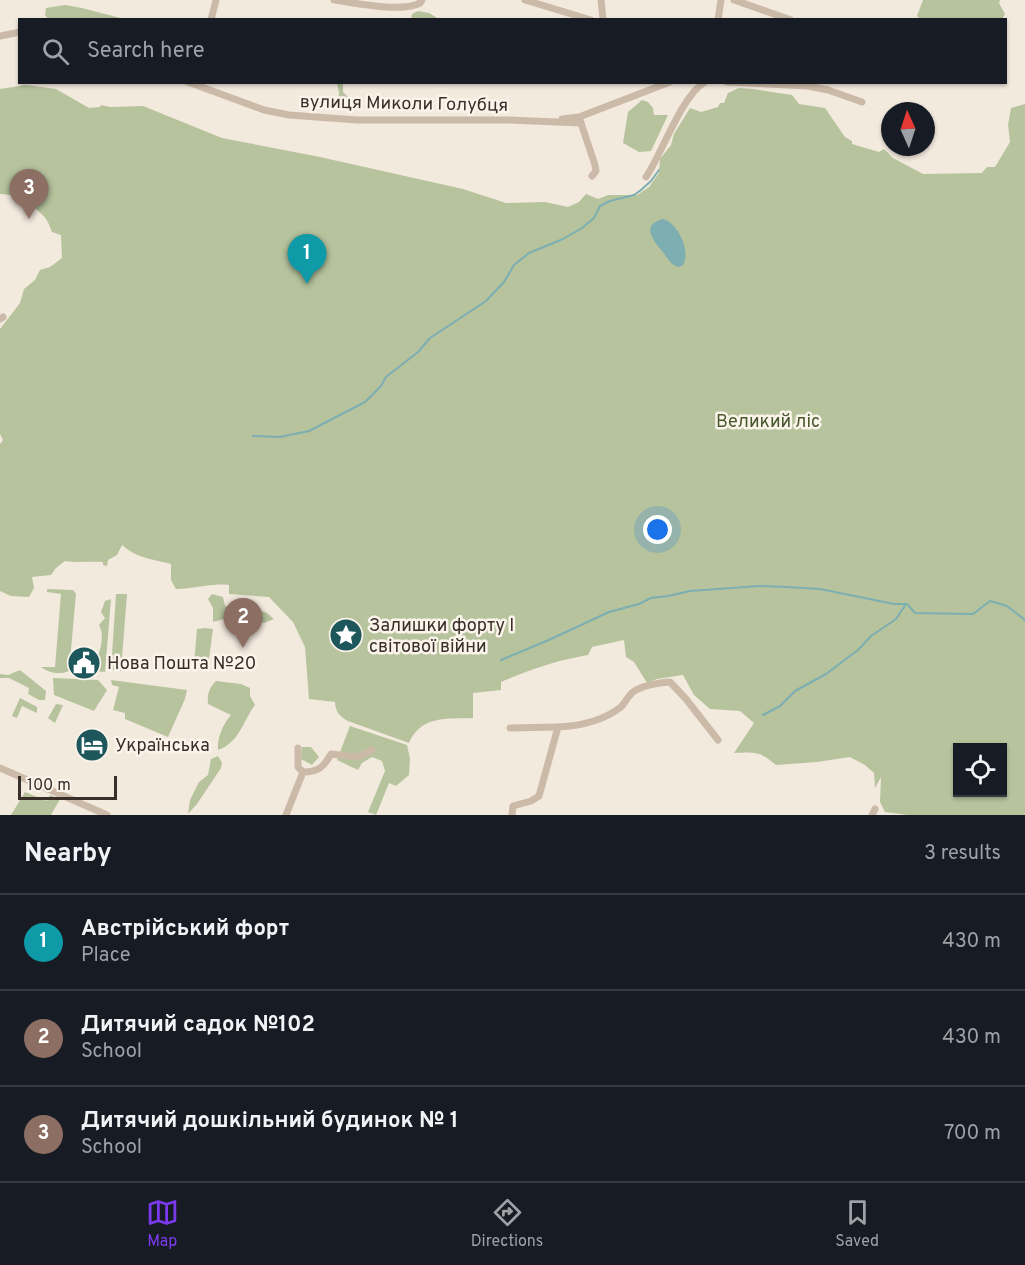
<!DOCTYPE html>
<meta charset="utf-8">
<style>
:root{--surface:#171b24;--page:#242831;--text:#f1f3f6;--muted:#9ea1a6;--line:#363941;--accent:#7c3aed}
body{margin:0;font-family:Overpass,sans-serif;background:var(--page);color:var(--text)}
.controls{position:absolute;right:18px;bottom:18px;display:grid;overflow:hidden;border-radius:0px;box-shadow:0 2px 4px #0004}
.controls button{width:54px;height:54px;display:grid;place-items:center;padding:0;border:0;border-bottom:2px solid var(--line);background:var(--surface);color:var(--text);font:30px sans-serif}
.compass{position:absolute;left:881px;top:102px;width:54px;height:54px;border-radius:50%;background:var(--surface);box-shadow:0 2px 4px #0004;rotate:357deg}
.scale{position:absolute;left:18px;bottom:15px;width:99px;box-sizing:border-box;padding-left:6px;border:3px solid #392f29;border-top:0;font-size:16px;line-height:21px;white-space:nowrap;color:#392f29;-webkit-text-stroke:4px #fbf4eb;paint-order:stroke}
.you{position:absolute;left:658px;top:530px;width:21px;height:21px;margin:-15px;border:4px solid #fff;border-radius:50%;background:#1a73e8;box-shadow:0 0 0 9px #1a73e833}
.badge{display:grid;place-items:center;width:39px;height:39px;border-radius:50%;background:var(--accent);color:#fff;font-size:20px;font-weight:700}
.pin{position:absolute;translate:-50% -50px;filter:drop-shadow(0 2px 3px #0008)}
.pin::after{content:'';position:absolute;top:32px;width:21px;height:18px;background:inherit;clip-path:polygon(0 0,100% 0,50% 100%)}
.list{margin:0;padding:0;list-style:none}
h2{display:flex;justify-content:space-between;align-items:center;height:78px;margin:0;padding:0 24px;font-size:26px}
h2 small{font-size:20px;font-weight:400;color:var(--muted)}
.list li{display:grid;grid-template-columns:39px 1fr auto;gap:18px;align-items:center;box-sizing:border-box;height:96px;padding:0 24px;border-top:2px solid var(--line)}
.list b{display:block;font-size:22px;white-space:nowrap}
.list p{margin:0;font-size:20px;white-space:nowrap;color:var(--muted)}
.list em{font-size:20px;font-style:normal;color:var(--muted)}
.icon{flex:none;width:33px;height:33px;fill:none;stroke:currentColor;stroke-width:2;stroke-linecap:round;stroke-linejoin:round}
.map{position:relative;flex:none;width:1025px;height:815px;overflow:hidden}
.search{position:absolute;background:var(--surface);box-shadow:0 2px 4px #0004;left:18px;right:18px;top:18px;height:66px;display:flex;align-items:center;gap:15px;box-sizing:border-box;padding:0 21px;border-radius:0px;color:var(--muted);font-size:22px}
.sheet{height:366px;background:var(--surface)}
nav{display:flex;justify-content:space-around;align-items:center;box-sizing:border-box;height:84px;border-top:2px solid var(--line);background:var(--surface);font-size:16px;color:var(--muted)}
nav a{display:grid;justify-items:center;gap:3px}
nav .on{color:var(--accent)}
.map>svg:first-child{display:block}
</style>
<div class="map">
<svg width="1025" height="815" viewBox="0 0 1025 815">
<rect width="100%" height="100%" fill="#f3eade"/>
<g fill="#b6c39d" fill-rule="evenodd">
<path d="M 923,0 L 1000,0 L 999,3 L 1005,14 L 1002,19 L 920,19 L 917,16 Z"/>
<path d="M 65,5 L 82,8 L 124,19 L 70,20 L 57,18 L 48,19 L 45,15 L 46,8 Z"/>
<path d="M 418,11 L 429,13 L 439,19 L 411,19 L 412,14 Z"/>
<path d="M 337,83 L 343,83 L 343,92 L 350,99 L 346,107 L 338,106 L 339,93 Z"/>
<path d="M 26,85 L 56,89 L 89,108 L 100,107 L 101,105 L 110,107 L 143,106 L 222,138 L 320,157 L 463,189 L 506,203 L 545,202 L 568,207 L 579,202 L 586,194 L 598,199 L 608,195 L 637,195 L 649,187 L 659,173 L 660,159 L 671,145 L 674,134 L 690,108 L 701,112 L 718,107 L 720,103 L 724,103 L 728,93 L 739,88 L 753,89 L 792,95 L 799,104 L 825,108 L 845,137 L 852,141 L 852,144 L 879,152 L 884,149 L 893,158 L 923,174 L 982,173 L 987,167 L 995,167 L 1010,142 L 1008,125 L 1011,108 L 1025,104 L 1025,815 L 908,815 L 885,812 L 880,802 L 881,777 L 875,788 L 874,773 L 865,765 L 850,757 L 817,762 L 776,765 C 760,751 755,752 734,753 L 754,723 L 740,711 L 710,709 L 694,695 L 683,675 L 657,679 L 647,683 L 634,662 L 626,657 L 624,640 L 592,647 L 588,655 C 554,661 532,669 501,682 L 501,690 L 473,693 L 473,718 C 447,719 421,715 409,743 L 348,721 C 340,717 335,711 335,702 L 309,699 L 305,647 L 293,622 L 269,597 L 229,594 L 229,585 C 209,583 195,589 176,589 L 171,580 L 171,564 C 152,559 136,558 122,545 L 117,555 L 108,560 L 107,566 L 103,565 L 103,562 C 89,561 78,563 65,561 L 56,568 L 51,575 L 32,577 L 34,588 L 29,597 L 11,596 L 0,591 L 0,444 L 3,440 L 0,434 L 0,329 L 20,303 L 24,289 L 35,280 L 40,270 L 50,267 L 62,258 L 61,235 L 52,232 C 50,228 49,223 46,219 C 38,207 14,193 0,194 L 0,89 ZM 958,748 L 1002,748 L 1002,792 L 958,792 Z"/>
<path d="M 642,100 L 648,102 L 653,108 L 654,115 L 668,115 L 651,151 L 639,152 L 623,143 L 628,112 Z"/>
<path d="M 47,589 L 73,590 L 76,594 L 69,671 C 61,675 48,673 41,667 L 55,667 L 61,594 L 47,592 Z"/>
<path d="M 116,594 L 127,594 L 121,671 L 111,670 Z"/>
<path d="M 212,594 L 223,597 L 225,606 L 233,607 L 247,598 L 253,608 L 267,613 L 274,619 L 264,623 L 252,620 L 224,619 L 213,622 L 213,608 L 208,599 Z"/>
<path d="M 111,599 L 105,672 L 95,671 C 96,657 107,639 99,625 L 105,618 L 101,612 L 105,601 Z"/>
<path d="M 205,628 L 213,629 L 208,666 L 194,664 L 197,629 Z"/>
<path d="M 20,670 L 46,691 L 45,700 L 39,700 L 28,694 L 29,688 L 9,678 L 0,678 L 0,674 L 8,675 Z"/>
<path d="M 53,678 L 98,680 L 107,690 L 94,711 L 54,695 Z"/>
<path d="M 111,680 L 187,690 L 185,699 L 168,737 L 125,719 L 125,713 L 113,710 L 119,687 L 112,685 Z"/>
<path d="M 216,681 L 241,684 L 250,688 L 250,696 L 255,705 C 243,721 239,743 218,750 C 217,738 223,724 231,715 L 208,704 C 207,694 209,688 216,681 Z"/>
<path d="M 20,698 L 37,707 L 37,713 L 22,706 L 17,718 L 12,716 Z"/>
<path d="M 56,704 L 63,705 L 55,723 L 48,718 Z"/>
<path d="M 350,726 L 407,745 L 410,759 L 409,775 L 396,786 L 389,783 L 376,815 L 368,812 L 385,771 L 382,761 L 372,757 L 362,763 L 358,770 L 337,760 Z"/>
<path d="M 302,747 L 311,747 L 319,757 L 312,765 L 301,759 Z"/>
<path d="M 218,756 L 222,763 L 221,768 L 197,804 L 188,814 L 190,800 L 199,782 L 208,775 L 211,759 Z"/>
<path d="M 25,792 L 47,801 L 50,795 L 60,799 L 51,815 L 11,815 Z"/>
</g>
<path fill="#7caeb2" d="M 663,219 C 678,223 691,251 683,265 L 679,267 C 670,265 668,258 662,251 C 652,239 641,225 663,219 Z"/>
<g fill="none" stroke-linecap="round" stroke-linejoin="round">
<g stroke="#7caeb2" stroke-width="2">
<path d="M 253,436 L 280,437 L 309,431 L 365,402 L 381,386 L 386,377 L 418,352 L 430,338 L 486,301 L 504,282 L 514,265 L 529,253 L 563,239 L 582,228 L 594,218 L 600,206 L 610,201 L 634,195 L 641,190 L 651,181 L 659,170"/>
<path d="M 501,660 L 551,639 L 609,612 L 639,604 L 651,598 L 668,596 L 690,591 L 759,586 L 786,587 L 820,589 L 894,604 L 907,604 L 915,613 L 973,614 L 990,601 L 1007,606 L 1025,620"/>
<path d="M 763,715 L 780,706 L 795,691 L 826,674 L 858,650 L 871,636 L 896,619 L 906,604"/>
</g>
<g stroke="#ccbaa9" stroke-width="7">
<path d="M 334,0 C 356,3 400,13 420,3 L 422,0"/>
<path d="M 525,0 L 591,20"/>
<path d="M 601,0 L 603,20"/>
<path d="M 734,0 L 791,20"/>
<path d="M 211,20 L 216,0"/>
<path d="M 718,20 L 721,0"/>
<path d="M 0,36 L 20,32"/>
<path d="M 188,82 L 264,110 L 289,115 L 357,120 L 509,120 L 581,123"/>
<path d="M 727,82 L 808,86 L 828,90 L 862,102"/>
<path d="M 562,119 L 579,117 L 670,82"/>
<path d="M 580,120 L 595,165 L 596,171 L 592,176"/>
<path d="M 646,177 C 662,154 681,96 705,82"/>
<path d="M 0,319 L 3,317"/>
<path d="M 510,728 L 558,727"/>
<path d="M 0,768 L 107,815"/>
<path d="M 303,772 C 318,772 324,767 331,754 L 358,757 L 372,750"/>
<path d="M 286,815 L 303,772 L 298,767 L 298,748"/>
<path d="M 512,815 L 513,806 L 531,801 L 539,796 L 558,727 C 579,726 603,721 621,707 C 625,703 628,696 633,692 C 643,685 657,683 670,682 L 686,699 L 718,740"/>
<path d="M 872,815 L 875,809"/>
</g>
</g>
<defs>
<symbol id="sight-disc" viewBox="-11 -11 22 22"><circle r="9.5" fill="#1d575c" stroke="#fbf4eb"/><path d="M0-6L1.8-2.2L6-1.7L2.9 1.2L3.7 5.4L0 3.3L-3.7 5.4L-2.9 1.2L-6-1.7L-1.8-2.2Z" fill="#fff"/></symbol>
<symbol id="civic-disc" viewBox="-11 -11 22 22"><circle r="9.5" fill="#1d575c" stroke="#fbf4eb"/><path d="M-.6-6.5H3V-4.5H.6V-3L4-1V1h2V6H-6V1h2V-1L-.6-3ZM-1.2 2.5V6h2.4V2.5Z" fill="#fff"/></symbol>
<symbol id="hotel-disc" viewBox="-11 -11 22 22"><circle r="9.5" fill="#1d575c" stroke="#fbf4eb"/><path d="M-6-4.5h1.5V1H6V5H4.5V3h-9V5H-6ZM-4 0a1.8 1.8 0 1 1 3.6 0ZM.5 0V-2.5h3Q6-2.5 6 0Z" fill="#fff"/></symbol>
</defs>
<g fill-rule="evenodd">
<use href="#sight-disc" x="327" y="616" width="38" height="38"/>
<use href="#civic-disc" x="65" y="644" width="38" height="38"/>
<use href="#hotel-disc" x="73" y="726" width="38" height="38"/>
</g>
<g text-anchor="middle" stroke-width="5" stroke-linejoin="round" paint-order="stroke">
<g font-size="18" fill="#392f29" stroke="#fbf4eb">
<text transform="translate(404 103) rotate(1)" y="6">вулиця Миколи Голубця</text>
</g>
<g font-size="18" fill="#47582c" stroke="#fbf4eb">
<text x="768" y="427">Великий ліс</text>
</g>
<g font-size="18" fill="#392f29" stroke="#fbf4eb" text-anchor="start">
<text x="369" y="631">Залишки форту І<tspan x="369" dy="21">світової війни</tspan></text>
<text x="107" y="669">Нова Пошта №20</text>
<text x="115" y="751">Українська</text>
</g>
</g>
</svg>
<div class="controls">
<button><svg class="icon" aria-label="locate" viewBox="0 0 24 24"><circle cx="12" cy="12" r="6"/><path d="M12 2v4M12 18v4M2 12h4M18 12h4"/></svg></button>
</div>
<svg class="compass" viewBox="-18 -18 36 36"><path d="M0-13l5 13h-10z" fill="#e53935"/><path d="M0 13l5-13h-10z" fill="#9ea1a6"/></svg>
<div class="scale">100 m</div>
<div class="you"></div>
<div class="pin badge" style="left:307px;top:284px;background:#0f9aa8">1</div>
<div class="pin badge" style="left:243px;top:648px;background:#8d6e63">2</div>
<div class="pin badge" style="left:29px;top:219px;background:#8d6e63">3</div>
<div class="search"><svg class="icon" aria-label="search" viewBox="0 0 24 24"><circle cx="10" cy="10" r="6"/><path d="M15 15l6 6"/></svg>Search here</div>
</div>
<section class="sheet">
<h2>Nearby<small>3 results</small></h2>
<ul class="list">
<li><span class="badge" style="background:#0f9aa8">1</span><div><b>Австрійський форт</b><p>Place</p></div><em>430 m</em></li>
<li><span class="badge" style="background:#8d6e63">2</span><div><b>Дитячий садок №102</b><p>School</p></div><em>430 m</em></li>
<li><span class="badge" style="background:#8d6e63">3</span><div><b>Дитячий дошкільний будинок № 1</b><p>School</p></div><em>700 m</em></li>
</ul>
</section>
<nav>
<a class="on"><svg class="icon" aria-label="map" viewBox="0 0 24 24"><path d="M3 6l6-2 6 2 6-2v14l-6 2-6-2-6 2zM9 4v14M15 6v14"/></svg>Map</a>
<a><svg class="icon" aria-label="directions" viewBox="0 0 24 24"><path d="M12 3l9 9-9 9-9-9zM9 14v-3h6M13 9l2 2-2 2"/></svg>Directions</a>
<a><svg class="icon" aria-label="saved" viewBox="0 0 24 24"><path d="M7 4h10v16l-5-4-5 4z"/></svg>Saved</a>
</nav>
